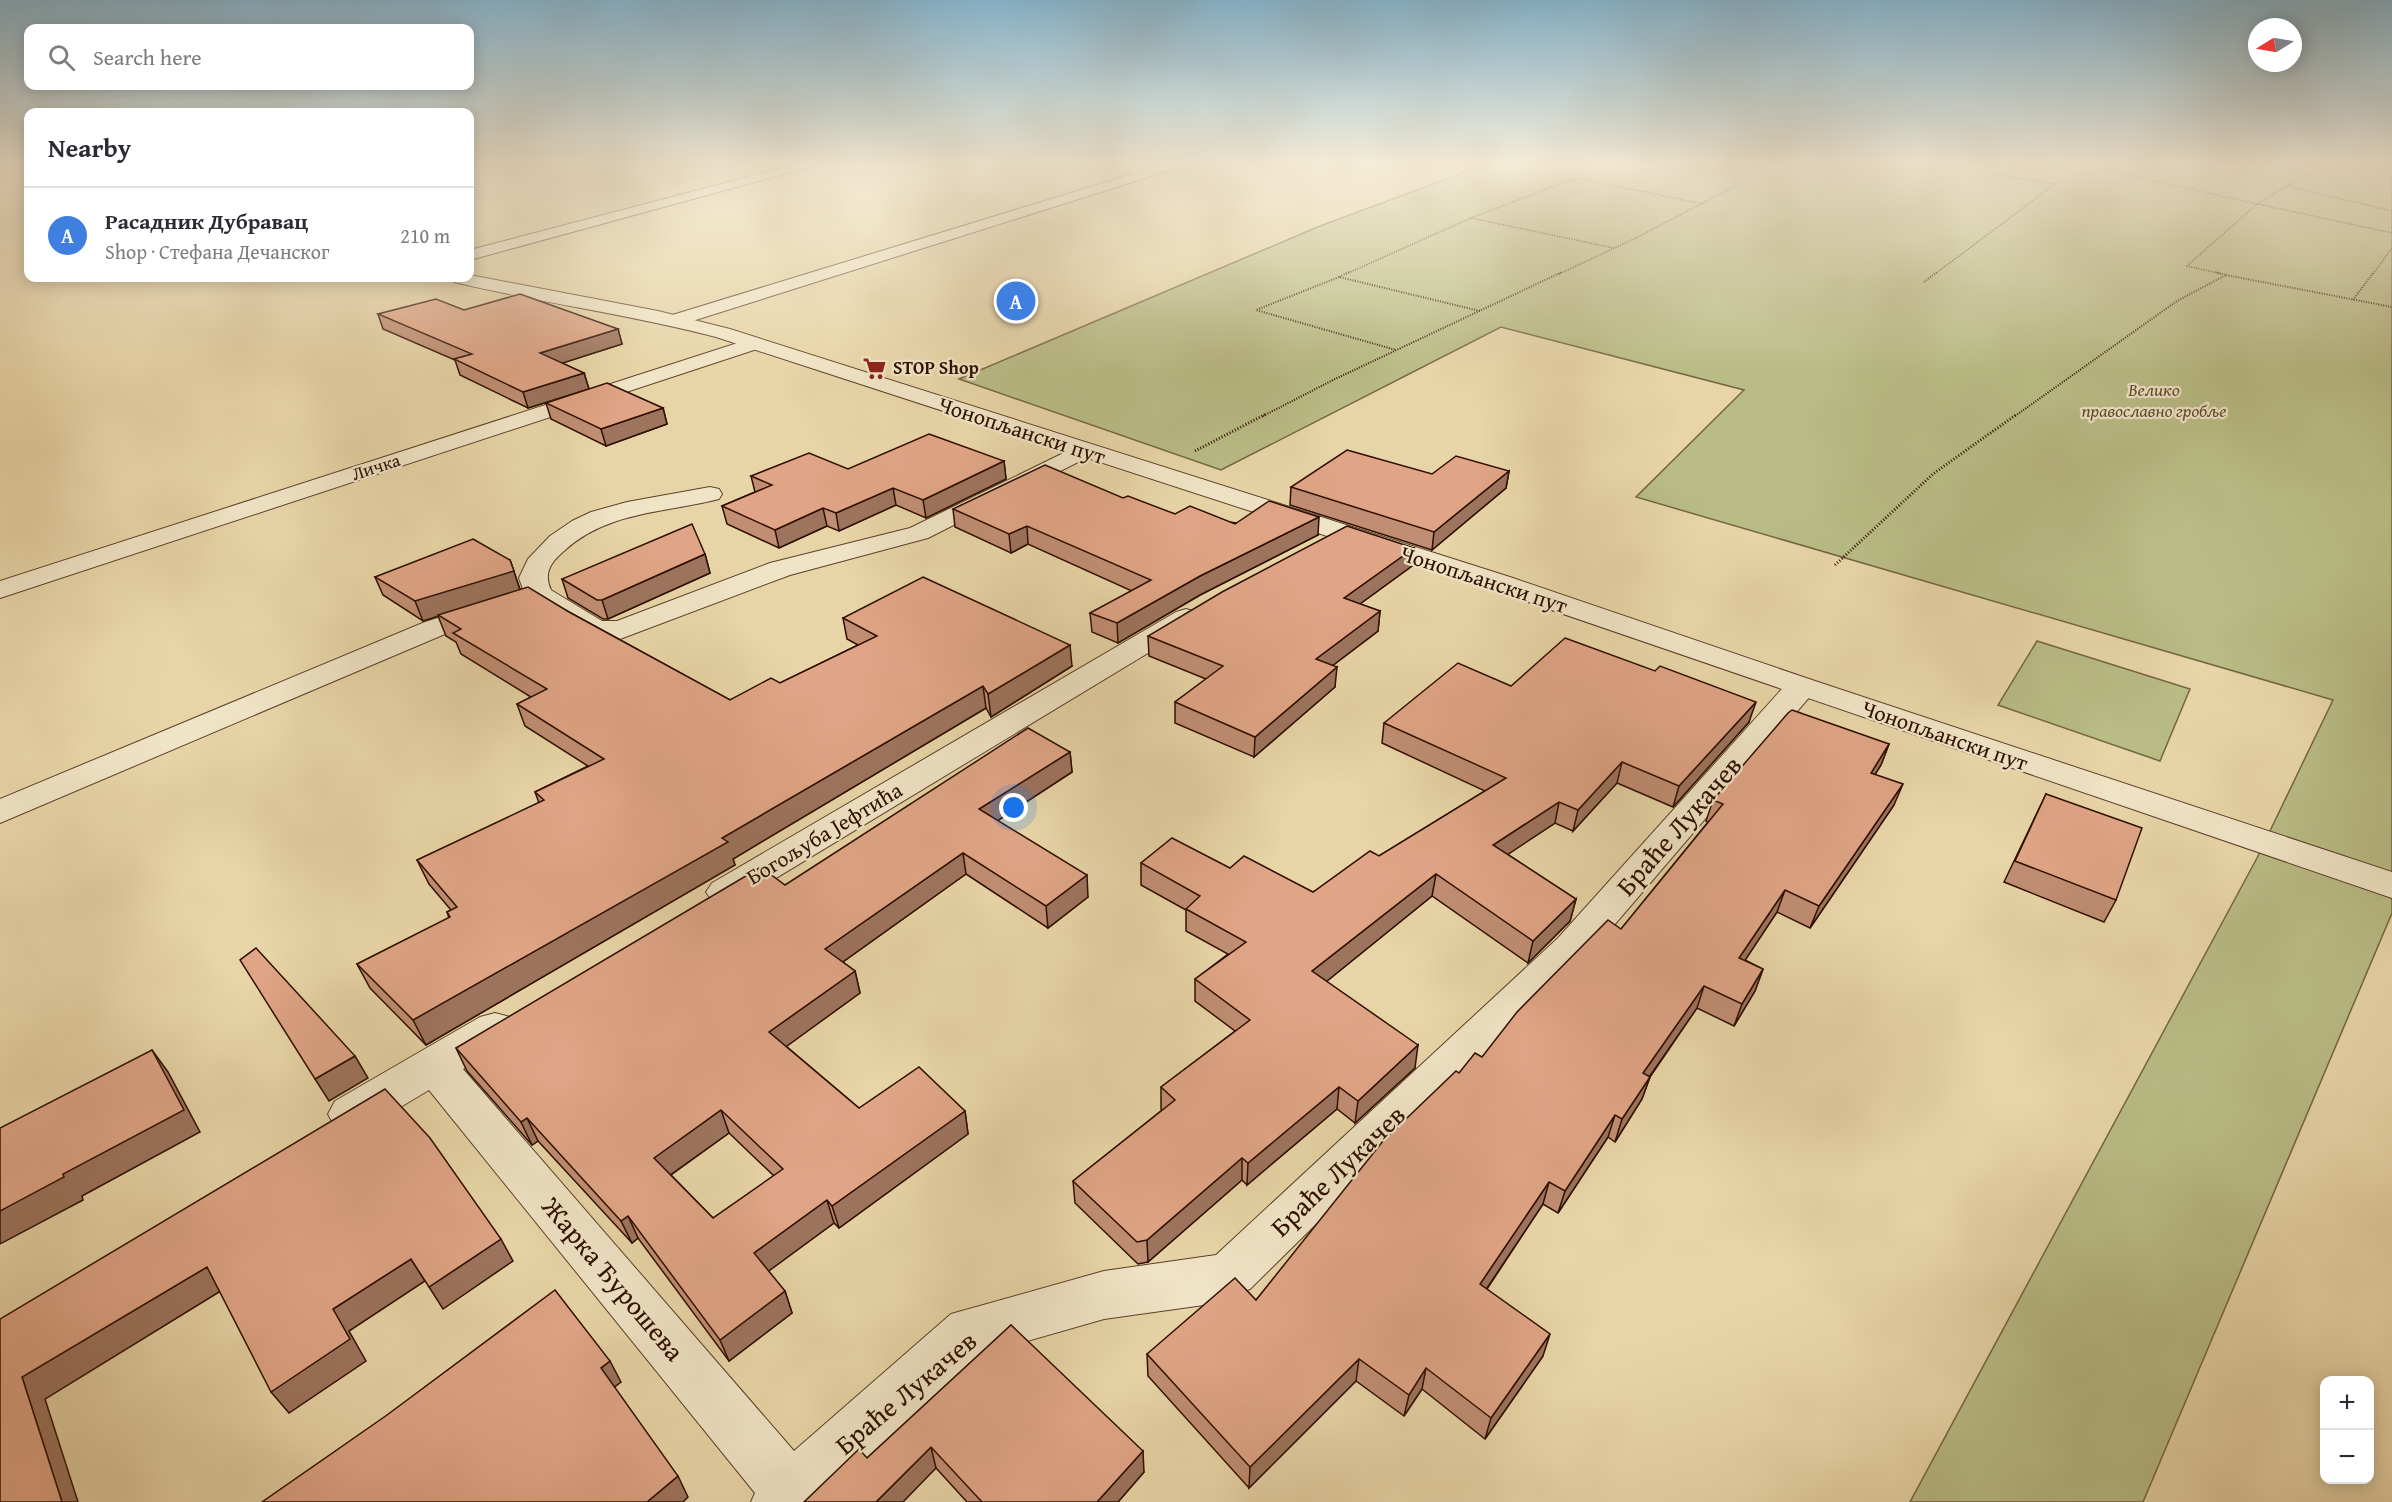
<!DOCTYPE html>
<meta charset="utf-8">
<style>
:root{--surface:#fff;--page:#f7f7f7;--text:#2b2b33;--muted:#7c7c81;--line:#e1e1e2;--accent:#8f2418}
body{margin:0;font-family:"Gentium Book Plus",serif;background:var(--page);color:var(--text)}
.controls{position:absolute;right:18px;bottom:18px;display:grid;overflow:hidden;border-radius:12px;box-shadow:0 3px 15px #0003}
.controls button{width:54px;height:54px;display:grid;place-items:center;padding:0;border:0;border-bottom:2px solid var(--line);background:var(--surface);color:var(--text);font:30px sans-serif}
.compass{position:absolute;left:2248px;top:18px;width:54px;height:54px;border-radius:50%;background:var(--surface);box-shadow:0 3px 15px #0003;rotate:259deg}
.you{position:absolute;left:1014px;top:808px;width:21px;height:21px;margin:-15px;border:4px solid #fff;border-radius:50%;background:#1a73e8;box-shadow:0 0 0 9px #1a73e833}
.badge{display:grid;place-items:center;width:39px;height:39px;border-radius:50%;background:var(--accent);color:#fff;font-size:20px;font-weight:700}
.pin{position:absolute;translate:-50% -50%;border:3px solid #fff;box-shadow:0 2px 6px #0006}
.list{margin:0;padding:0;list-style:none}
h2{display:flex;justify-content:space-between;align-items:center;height:78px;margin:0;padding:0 24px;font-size:26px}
h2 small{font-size:20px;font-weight:400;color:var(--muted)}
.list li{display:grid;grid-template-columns:39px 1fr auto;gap:18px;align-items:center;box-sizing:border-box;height:96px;padding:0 24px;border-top:2px solid var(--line)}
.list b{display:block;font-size:22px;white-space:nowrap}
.list p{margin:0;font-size:20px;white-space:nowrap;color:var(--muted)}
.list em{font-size:20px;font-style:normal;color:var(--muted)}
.icon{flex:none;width:33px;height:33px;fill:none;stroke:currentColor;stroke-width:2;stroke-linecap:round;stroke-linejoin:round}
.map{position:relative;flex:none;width:2392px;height:1502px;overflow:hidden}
.search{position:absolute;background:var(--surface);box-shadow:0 3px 15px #0003;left:24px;top:24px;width:450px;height:66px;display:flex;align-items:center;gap:15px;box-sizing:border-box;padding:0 21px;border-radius:12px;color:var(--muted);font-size:22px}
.panel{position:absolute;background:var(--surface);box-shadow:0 3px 15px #0003;left:24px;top:108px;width:450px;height:174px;border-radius:12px}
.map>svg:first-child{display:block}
</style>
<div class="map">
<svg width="2392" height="1502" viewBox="0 0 2392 1502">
<rect width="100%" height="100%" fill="#e8d5a7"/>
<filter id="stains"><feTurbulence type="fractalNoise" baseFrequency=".00333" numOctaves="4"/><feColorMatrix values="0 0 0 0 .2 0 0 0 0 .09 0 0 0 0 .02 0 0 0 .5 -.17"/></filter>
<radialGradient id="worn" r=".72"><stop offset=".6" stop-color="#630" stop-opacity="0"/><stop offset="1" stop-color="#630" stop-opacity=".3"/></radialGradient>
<g fill="#b9bc85" stroke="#746543" stroke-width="1.5">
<path d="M 1492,162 L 2341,162 L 2392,169 L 2392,913 L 2143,1502 L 1910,1502 L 2257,858 L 2333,700 L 1636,497 L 1744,390 L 1501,327 L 1221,470 L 959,379 L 1320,226 Z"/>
<path d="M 2037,641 L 2190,689 L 2160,761 L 1998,705 Z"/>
</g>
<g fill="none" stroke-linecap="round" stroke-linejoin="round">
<defs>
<g id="minor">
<path d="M 805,162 L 828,162 L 470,260 L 470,250 Z"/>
<path d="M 1172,162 L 1196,162 L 683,324 L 669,324 L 667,320 L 669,316 Z"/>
<path d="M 2378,162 L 2392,162 L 2392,167 L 2380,165 Z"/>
<path d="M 753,338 L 763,344 L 760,348 L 0,598 L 0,581 Z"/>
<path d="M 1084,443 L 1092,445 L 1095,450 L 1092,455 L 928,538 L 790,575 L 620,639 L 586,635 L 529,601 L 525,595 L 519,578 L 528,559 L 550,536 L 572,521 L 591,512 L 627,502 L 710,487 L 719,489 L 722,494 L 719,499 C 665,513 607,511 564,551 C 551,562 543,573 551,590 L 602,621 L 617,621 L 770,563 L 910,528 Z"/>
<path d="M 485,603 L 495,606 L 499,612 L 495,618 L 445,634 L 0,823 L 0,799 L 425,622 Z"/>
<path d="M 1186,609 L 1196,612 L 1200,618 L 1196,624 L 738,901 L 725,905 L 712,901 L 706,892 L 712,883 L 1176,612 Z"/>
<path d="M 1801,678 L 1812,680 L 1816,687 L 1812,694 L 1586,958 L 1250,1289 L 1204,1305 L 1104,1319 L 985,1353 L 823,1502 L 751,1502 L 755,1493 L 429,1090 L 367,1127 L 351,1133 L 335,1127 L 328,1114 L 335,1101 L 480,1017 L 495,1013 L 510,1017 L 516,1029 L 510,1041 L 463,1069 L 794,1451 L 951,1314 L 1104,1271 L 1216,1255 L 1558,938 L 1790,680 Z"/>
</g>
<path id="tertiary" d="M 470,275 L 658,311 L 730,329 L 1513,578 L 1812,680 L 2392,872 L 2392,898 L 1493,590 L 716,337 C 630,314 541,303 454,282 L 451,278 L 470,278 Z"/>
</defs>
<use href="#minor" stroke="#5c402a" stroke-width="2"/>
<use href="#tertiary" stroke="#5c402a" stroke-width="2"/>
<g stroke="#2e0e01" stroke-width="1.5" stroke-dasharray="1 1.5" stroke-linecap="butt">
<path d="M 1919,162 L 2055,184 L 1935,274"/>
<path d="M 2072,162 L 2257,204 L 2187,266 L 2222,274"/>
<path d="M 1677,168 L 1691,162"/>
<path d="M 2288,186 L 2331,162"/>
<path d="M 2257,204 L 2287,186 L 2392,211"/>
<path d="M 2258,204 L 2392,233"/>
<path d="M 1614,248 L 1471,218 L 1575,178 L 1704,204"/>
<path d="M 1346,274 L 1471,218"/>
<path d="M 1559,274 L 1636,238 L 1737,185 L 1735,179 L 1725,176 L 1645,162"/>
<path d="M 2373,274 L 2392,248"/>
</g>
<g stroke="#2e0e01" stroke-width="2" stroke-dasharray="1 1.5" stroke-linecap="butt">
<path d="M 1349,272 L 1339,277 L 1480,311"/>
<path d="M 2226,275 L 2392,307"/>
<path d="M 1339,277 L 1256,310 L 1396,350"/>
<path d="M 1924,282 L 1937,272"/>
<path d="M 2353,300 L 2374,272"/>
<path d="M 1263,416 L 1333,380 L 1562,272"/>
<path d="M 2015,416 L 2177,301 L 2226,275 L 2215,272"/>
</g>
<g stroke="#2e0e01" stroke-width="3" stroke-dasharray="1 2" stroke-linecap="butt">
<path d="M 1195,451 L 1266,414"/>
<path d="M 1835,565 L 1933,474 L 2017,414"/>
</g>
<use href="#minor" fill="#f0e4c6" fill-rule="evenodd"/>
<use href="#tertiary" fill="#f0e4c6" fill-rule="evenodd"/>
</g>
<g fill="#c18e73" stroke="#2e0e01" stroke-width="1.5" fill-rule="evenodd">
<path d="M 464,310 L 618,329 L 622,344 L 562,363 L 584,373 L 589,389 L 528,408 L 460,375 L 455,360 L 383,329 L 378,314 Z"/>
<path d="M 546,403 L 663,408 L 667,424 L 606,446 L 551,419 Z"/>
<path d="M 1004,461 L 1006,479 L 926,518 L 896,505 L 839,531 L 827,526 L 779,548 L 727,524 L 722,506 L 755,492 L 751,476 L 848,469 Z"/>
<path d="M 1509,471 L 1506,488 L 1432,550 L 1290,505 L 1291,487 L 1432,474 Z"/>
<path d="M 1123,498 L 1175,514 L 1318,535 L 1200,595 L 1118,643 L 1092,632 L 1090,613 L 1132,591 L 1028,544 L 1011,553 L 955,527 L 953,509 Z"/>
<path d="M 705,554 L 710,573 L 608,619 L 603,619 L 568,598 L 562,579 Z"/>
<path d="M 510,560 L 520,589 L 569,612 L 730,700 L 780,683 L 858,645 L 847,639 L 843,618 L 1072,666 L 991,717 L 986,708 L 733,859 L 735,865 L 426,1045 L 370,988 L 357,964 L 449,918 L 447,912 L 451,910 L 429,884 L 417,860 L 539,803 L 535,792 L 588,766 L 525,726 L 517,704 L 531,697 L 461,654 L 456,642 L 446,636 L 438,616 L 423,621 L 383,595 L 375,577 Z"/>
<path d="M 1412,566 L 1360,604 L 1380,611 L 1378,631 L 1332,666 L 1335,687 L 1254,757 L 1175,723 L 1175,702 L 1206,679 L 1149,656 L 1148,636 Z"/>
<path d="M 1511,686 L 1749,722 L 1673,807 L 1617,783 L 1573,831 L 1555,823 L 1507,854 L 1576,899 L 1570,921 L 1528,963 L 1432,896 L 1326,981 L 1415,1068 L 1355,1123 L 1337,1109 L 1247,1185 L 1242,1180 L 1148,1262 L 1138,1264 L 1075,1203 L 1073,1181 L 1162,1110 L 1161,1109 L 1161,1087 L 1235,1031 L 1195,1001 L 1195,979 L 1228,954 L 1186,931 L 1186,910 L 1141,885 L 1141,863 L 1230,868 L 1313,892 L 1379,856 L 1485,791 L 1382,743 L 1384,723 Z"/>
<path d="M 1889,744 L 1881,765 L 1875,774 L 1894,805 L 1810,928 L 1777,912 L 1745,960 L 1763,969 L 1755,991 L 1734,1026 L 1697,1008 L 1650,1077 L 1642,1099 L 1615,1142 L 1608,1137 L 1558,1213 L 1543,1204 L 1487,1289 L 1543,1356 L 1485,1439 L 1422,1389 L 1404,1416 L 1356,1381 L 1249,1488 L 1148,1376 L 1147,1354 L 1256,1300 L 1459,1073 L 1482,1057 L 1621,929 L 1708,822 L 1706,821 L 1713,800 Z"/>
<path d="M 1070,752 L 1072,772 L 997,821 L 1088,897 L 1048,928 L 966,874 L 843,962 L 855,971 L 860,993 L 786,1046 L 859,1108 L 965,1111 L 968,1134 L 839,1228 L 834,1223 L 768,1271 L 785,1291 L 792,1313 L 729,1361 L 638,1238 L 632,1243 L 538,1141 L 532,1145 L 467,1071 L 456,1048 L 785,885 ZM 729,1133 L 774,1176 L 713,1218 L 671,1175 Z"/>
<path d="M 2046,794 L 2116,900 L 2104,922 L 2004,882 Z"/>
<path d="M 1011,1325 L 1144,1472 L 1118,1502 L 967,1502 L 936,1468 L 867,1458 Z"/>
</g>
<g fill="#9d745e" stroke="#2e0e01" stroke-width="1.5">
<path d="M 618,329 L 622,344 L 544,369 L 540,353 Z"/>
<path d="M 584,373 L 589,389 L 528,408 L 523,392 Z"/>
<path d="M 663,408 L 667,424 L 606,446 L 601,429 Z"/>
<path d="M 1004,461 L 1006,479 L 926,518 L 923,500 Z"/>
<path d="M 1509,471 L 1506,488 L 1432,550 L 1434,532 Z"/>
<path d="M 893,488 L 896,505 L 839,531 L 836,513 Z"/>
<path d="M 823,508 L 827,526 L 779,548 L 775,530 Z"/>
<path d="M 1319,517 L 1318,535 L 1200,595 L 1118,643 L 1117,623 L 1200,576 Z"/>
<path d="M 1027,526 L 1028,544 L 1011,553 L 1009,534 Z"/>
<path d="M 1414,548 L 1412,566 L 1342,617 L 1344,598 Z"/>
<path d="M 705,554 L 710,573 L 608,619 L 602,600 Z"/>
<path d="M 510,560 L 520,590 L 423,621 L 415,601 Z"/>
<path d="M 1380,611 L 1378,631 L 1315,679 L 1316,659 Z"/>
<path d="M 1070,645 L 1072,666 L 991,717 L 988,694 Z"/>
<path d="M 1337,667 L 1335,687 L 1254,757 L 1255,737 Z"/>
<path d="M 983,686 L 986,708 L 733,859 L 735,865 L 426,1045 L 413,1020 L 722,838 Z"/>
<path d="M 1756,702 L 1749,722 L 1673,807 L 1679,786 Z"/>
<path d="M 1889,744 L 1881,765 L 1863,794 L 1871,773 Z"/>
<path d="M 1070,752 L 1072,772 L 982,831 L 979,809 Z"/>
<path d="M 1622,762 L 1617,783 L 1573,831 L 1578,810 Z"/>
<path d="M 1903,784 L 1894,805 L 1810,928 L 1819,906 Z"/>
<path d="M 1559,802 L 1555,823 L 1489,867 L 1493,845 Z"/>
<path d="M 963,853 L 966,874 L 830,971 L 825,949 Z"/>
<path d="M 1436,874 L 1432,896 L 1311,994 L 1312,971 Z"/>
<path d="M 1087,875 L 1088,897 L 1048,928 L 1046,906 Z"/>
<path d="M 1785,890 L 1777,912 L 1732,980 L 1739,958 Z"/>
<path d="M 1576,899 L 1570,921 L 1528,963 L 1533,941 Z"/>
<path d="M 1763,969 L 1755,991 L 1734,1026 L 1742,1004 Z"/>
<path d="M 855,971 L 860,993 L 776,1054 L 769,1032 Z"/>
<path d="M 1704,986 L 1697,1008 L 1636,1096 L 1643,1073 Z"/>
<path d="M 1418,1045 L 1415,1068 L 1355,1123 L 1358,1101 Z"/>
<path d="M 152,1050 L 168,1072 L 200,1132 L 82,1196 L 83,1200 L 0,1244 L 0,1211 L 63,1174 Z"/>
<path d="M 355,1056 L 368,1078 L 329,1101 L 315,1079 Z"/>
<path d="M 1650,1077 L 1642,1099 L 1615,1142 L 1622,1119 Z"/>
<path d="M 1339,1087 L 1337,1109 L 1247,1185 L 1248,1163 Z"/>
<path d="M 721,1110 L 729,1133 L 663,1180 L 654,1158 Z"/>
<path d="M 965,1111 L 968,1134 L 839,1228 L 832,1206 Z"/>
<path d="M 1615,1115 L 1608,1137 L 1558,1213 L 1565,1191 Z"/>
<path d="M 527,1118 L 538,1141 L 532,1145 L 521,1122 Z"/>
<path d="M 1242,1158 L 1242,1180 L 1148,1262 L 1147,1240 Z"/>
<path d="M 1549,1182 L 1543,1204 L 1475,1306 L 1480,1284 Z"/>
<path d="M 827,1200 L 834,1223 L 762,1276 L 754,1253 Z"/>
<path d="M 628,1216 L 638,1238 L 632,1243 L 621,1221 Z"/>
<path d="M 501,1239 L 513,1261 L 443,1309 L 429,1287 Z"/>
<path d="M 411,1259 L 425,1281 L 349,1331 L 366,1361 L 289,1413 L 271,1392 L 333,1309 Z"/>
<path d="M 207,1267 L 224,1289 L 45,1399 L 78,1502 L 62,1502 L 22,1377 Z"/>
<path d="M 785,1291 L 792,1313 L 729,1361 L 720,1340 Z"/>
<path d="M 1550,1334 L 1543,1356 L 1485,1439 L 1491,1418 Z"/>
<path d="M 1359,1359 L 1356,1381 L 1249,1488 L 1250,1467 Z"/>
<path d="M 610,1361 L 621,1382 L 612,1389 L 601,1368 Z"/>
<path d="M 1426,1368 L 1422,1389 L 1404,1416 L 1409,1395 Z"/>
<path d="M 931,1447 L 936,1468 L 903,1502 L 876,1502 Z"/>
<path d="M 1143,1451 L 1144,1472 L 1118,1502 L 1097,1502 Z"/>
<path d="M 678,1476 L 688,1497 L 683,1502 L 647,1502 Z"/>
</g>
<g fill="#e0a586" stroke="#2e0e01" stroke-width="1.5" fill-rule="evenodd">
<path d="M 520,294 L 618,329 L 540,353 L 584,373 L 523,392 L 454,359 L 472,354 L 378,314 L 436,299 L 464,310 Z"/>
<path d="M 607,383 L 663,408 L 601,429 L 546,403 Z"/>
<path d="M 929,434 L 1004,461 L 923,500 L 893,488 L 836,513 L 823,508 L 775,530 L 722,506 L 772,485 L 751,476 L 809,453 L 848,469 Z"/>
<path d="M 1347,450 L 1432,474 L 1456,456 L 1509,471 L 1434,532 L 1291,487 Z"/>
<path d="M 1045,465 L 1123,498 L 1128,496 L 1175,514 L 1190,506 L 1235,524 L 1269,501 L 1319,517 L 1200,576 L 1117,623 L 1090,613 L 1151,580 L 1027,526 L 1009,534 L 953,509 Z"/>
<path d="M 692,524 L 705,554 L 602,600 L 597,600 L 562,579 Z"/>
<path d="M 1347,526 L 1414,548 L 1344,598 L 1380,611 L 1316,659 L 1337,667 L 1255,737 L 1175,702 L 1223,666 L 1148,636 L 1222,592 Z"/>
<path d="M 473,539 L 510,560 L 514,571 L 415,601 L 375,577 Z"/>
<path d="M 923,577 L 1070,645 L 988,694 L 983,686 L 722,838 L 728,842 L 413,1020 L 357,964 L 450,917 L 447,912 L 457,907 L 417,860 L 544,800 L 535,792 L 604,759 L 517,704 L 547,689 L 453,633 L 461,629 L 438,615 L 528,587 L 569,612 L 730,700 L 771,678 L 780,683 L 877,636 L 843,618 Z"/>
<path d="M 1565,638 L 1655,671 L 1660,666 L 1756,702 L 1679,786 L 1622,762 L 1578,810 L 1559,802 L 1493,845 L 1576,899 L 1533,941 L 1436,874 L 1312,971 L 1418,1045 L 1358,1101 L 1339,1087 L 1248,1163 L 1242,1158 L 1147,1240 L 1137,1242 L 1073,1181 L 1175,1100 L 1161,1087 L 1250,1020 L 1195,979 L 1246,942 L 1186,909 L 1200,896 L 1141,863 L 1172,838 L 1230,868 L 1244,856 L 1313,892 L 1370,851 L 1379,856 L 1506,778 L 1384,723 L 1458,663 L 1511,686 Z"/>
<path d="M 1792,710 L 1889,744 L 1871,773 L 1903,784 L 1819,906 L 1785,890 L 1739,958 L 1763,969 L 1742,1004 L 1704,986 L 1643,1073 L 1650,1077 L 1622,1119 L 1615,1115 L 1565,1191 L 1549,1182 L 1480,1284 L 1550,1334 L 1491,1418 L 1426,1368 L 1409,1395 L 1359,1359 L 1250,1467 L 1147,1354 L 1235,1278 L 1256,1300 L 1383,1141 L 1456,1071 L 1459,1073 L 1475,1053 L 1482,1057 L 1517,1012 L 1608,920 L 1621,929 L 1723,804 L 1713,800 L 1788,713 Z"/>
<path d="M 1028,728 L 1070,752 L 979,809 L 1087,875 L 1046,906 L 963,853 L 825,949 L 855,971 L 769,1032 L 859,1108 L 919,1067 L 965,1111 L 832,1206 L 827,1200 L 754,1253 L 785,1291 L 720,1340 L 628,1216 L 621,1221 L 527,1118 L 521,1122 L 456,1048 L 761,867 L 785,885 ZM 721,1110 L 783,1169 L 713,1218 L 654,1158 Z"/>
<path d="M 2046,794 L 2142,828 L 2116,900 L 2015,861 Z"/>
<path d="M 256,948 L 355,1056 L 315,1079 L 240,960 Z"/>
<path d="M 152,1050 L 184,1110 L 63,1174 L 64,1177 L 0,1211 L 0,1128 Z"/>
<path d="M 385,1089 L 430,1138 L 501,1239 L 429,1287 L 411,1259 L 333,1309 L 350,1339 L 271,1392 L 207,1267 L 22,1377 L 62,1502 L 0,1502 L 0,1319 Z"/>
<path d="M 555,1290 L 610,1361 L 601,1368 L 678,1476 L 647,1502 L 262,1502 L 387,1415 Z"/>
<path d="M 1011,1325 L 1143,1451 L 1097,1502 L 982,1502 L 931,1447 L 876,1502 L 804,1502 L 859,1449 L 867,1458 Z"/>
</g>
<linearGradient id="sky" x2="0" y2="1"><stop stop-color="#87b6d0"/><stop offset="0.44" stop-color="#f5ecd7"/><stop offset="1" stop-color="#f5ecd7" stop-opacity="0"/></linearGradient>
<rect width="2392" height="372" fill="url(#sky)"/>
<defs>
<symbol id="supermarket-bare" viewBox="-9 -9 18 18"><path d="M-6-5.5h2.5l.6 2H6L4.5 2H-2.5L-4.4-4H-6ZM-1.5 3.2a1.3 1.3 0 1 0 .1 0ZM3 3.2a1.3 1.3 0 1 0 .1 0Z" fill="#8f2418" stroke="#f0e4c6" stroke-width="2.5" paint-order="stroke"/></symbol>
</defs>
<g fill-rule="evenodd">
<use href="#supermarket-bare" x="858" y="352" width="33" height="33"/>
</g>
<g text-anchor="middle" stroke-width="4.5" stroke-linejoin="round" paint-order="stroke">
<g font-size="18" font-weight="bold" fill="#2e0e01" stroke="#f0e4c6" text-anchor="start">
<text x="893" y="374">STOP Shop</text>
</g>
<g font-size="18" font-style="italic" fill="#5f4b2f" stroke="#f0e4c6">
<text x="2154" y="396">Велико<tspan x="2154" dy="21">православно гробље</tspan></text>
</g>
<g font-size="18" fill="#2e0e01" stroke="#f0e4c6">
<text transform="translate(376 467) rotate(-18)" y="6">Личка</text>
</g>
<g font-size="22" fill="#2e0e01" stroke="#f0e4c6">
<text transform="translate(1022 430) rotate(18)" y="8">Чонопљански пут</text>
<text transform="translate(1484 579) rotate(18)" y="8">Чонопљански пут</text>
<text transform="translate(1945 735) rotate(19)" y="8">Чонопљански пут</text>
<text transform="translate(824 833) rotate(-31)" y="8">Богољуба Јефтића</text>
</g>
<g font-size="27" fill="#2e0e01" stroke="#f0e4c6">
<text transform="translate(1679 826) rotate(-49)" y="9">Браће Лукачев</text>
<text transform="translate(1338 1171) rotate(-44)" y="9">Браће Лукачев</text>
<text transform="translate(613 1279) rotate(50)" y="9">Жарка Ђурошева</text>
<text transform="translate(906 1393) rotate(-40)" y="9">Браће Лукачев</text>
</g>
</g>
<rect width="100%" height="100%" filter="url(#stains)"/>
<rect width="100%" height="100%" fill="url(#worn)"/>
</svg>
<div class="controls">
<button>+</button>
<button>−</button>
</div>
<svg class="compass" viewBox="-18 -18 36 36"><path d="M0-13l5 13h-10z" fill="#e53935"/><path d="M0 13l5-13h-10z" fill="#7c7c81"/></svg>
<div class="you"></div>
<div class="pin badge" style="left:1016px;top:301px;background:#3f7fe0">A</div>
<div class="search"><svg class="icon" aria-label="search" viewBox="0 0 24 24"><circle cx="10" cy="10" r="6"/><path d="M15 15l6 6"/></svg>Search here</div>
<section class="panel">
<h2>Nearby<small></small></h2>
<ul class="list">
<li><span class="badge" style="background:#3f7fe0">A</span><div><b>Расадник Дубравац</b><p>Shop · Стефана Дечанског</p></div><em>210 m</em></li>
</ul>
</section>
</div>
